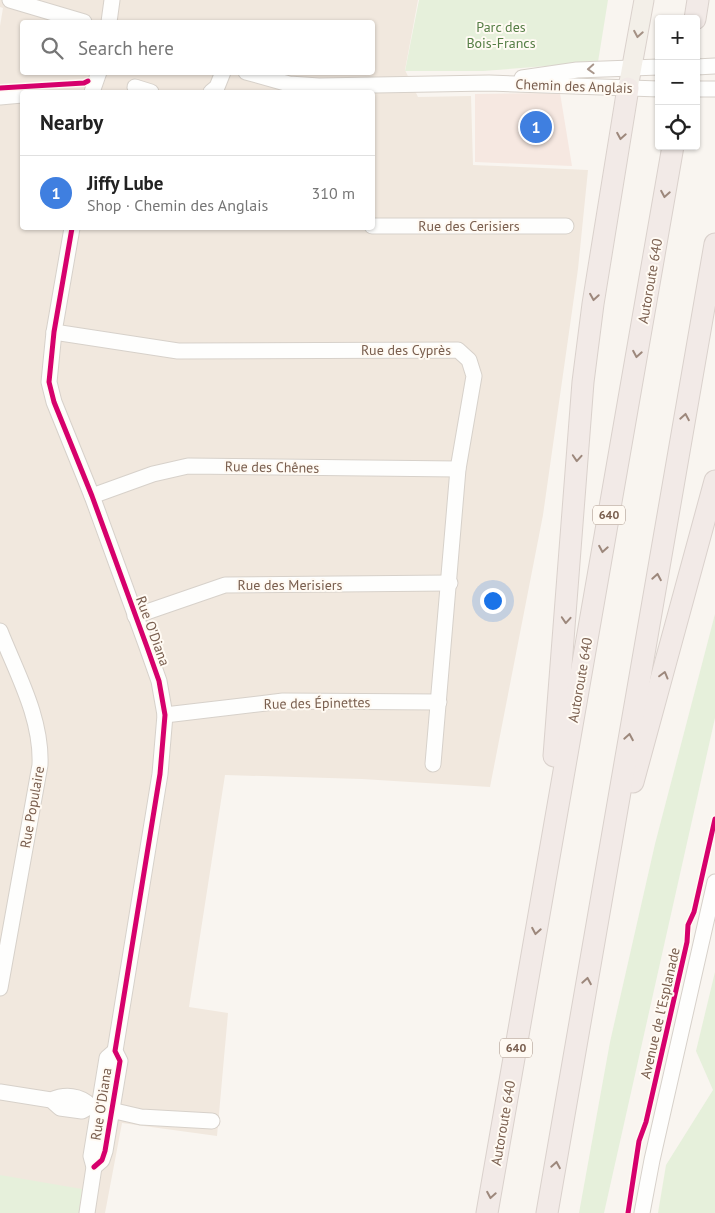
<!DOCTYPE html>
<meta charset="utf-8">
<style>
:root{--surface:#fff;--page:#f2f2f2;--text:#222;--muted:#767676;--line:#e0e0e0;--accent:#2563eb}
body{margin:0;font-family:"PT Sans",sans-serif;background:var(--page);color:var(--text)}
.controls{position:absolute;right:15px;top:15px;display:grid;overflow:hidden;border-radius:5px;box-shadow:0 1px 4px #0004}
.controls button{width:45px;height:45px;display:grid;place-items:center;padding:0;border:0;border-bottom:1px solid var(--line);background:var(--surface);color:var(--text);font:25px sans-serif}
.you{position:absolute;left:492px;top:600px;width:18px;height:18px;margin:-12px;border:4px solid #fff;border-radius:50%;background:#1a73e8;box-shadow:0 0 0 8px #1a73e833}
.badge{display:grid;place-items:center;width:32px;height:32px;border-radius:50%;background:var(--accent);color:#fff;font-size:16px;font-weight:700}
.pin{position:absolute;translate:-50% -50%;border:2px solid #fff;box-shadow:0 1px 5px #0006}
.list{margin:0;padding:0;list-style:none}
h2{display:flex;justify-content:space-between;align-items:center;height:65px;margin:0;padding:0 20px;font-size:21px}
h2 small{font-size:16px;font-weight:400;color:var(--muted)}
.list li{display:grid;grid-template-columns:32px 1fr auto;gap:15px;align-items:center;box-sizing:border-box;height:75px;padding:0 20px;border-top:1px solid var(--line)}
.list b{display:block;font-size:19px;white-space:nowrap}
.list p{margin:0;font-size:16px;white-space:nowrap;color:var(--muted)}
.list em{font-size:16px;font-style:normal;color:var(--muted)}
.icon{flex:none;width:28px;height:28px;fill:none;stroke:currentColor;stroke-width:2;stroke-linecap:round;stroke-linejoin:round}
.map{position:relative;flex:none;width:715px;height:1213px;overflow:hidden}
.search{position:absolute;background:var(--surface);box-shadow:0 1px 4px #0004;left:20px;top:20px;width:355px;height:55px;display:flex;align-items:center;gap:12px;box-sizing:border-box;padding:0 18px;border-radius:5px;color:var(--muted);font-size:19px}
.panel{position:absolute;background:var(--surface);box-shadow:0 1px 4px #0004;left:20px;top:90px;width:355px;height:140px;border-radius:5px}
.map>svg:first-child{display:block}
</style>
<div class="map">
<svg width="715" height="1213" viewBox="0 0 715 1213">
<rect width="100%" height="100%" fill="#f9f5f0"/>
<path fill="#f1e8de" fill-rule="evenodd" d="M 0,0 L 418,0 L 405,70 L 418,97 L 471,96 L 473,165 L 588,170 L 578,269 L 543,515 L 490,787 L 362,779 L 225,775 L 189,1007 L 228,1013 L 217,1136 L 122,1123 L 105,1213 L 0,1213 L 0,26 L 3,8 L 0,7 ZM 22,22 L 372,22 L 372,72 L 22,72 ZM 22,92 L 372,92 L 372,228 L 22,228 Z"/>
<path fill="#f6e8e1" d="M 560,93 L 572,166 L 475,162 L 475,94 Z"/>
<g fill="#e6f0db">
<path d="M 419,0 L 608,0 L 598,62 L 483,71 L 405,71 Z"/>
<path d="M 715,614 L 715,718 L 604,1213 L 579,1213 L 610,1042 L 655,844 Z"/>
<path d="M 715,972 L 715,1213 L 658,1213 L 666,1165 L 713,1090 L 696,1051 Z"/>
<path d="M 0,1175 L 82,1189 L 79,1213 L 0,1213 Z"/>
</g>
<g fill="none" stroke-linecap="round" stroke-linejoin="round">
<defs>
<g id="minor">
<path d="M 10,0 L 84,22"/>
<path d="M 109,22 L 112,0"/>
<path d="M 696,67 L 715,66"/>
<path d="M 246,72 L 289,84 L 319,86 L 489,83 L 659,89"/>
<path d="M 522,78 L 577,70 L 659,67"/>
<path d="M 135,87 L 151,92"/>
<path d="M 696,89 L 715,89"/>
<path d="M 92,92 L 99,72"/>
<path d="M 211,92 L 217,87 L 223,72"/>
<path d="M 0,97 L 22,95"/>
<path d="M 372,226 L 566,226"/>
<path d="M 72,228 L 54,332 L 49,382 L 54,402 L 92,496 L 147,647 L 159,681 L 165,715 L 160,774 L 115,1051 L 120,1061 L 105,1151 L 102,1160 L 94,1167"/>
<path d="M 54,332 L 178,351 L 458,350 L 469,360 L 474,376 L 458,469 L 433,764"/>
<path d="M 92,496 L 153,474 L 188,466 L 458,469"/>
<path d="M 135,616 L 225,585 L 450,583"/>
<path d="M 0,631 C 17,674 42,718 40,765 L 0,988"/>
<path d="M 165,715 L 283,701 L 439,702"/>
<path d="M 0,1092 L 51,1100 L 60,1108 L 82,1111 L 91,1106 C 80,1095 65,1094 51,1100"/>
<path d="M 102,1108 L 141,1117 L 212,1121"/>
<path d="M 87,1213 L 94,1167 L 91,1156 L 107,1058 L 115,1051"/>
<path d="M 642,1213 L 652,1160 L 715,882"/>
</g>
<path id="major" d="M 628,88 L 644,0"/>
<g id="highway">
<path d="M 695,19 L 698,0"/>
<path d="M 554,756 L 583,382 L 593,304 L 628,88"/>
<path d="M 633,782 L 715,481"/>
<path d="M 487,1213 L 673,146"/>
<path d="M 547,1213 L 715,244"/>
</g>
</defs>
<use href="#minor" stroke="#d7d1ca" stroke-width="17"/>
<use href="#major" stroke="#dad1cc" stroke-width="21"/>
<use href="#highway" stroke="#dad1cc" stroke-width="23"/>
<use href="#minor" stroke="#fefefd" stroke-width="15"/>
<use href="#major" stroke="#f3efe8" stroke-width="19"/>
<use href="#highway" stroke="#f2eae7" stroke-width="21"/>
<defs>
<g id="cycleway">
<path d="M 0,88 L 84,83 L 88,81"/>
<path d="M 72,228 L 54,332 L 49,382 L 54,402 L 92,496 L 147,647 L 159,681 L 165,715 L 160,774 L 115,1051 L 120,1061 L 105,1151 L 102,1160 L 94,1167"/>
<path d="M 628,1213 L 639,1141 L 646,1122 L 687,942 L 688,925 L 694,912 L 715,819"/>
</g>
</defs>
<use href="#cycleway" stroke="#fffaf3" stroke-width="8"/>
<use href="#cycleway" stroke="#d6006c" stroke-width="5"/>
</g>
<defs><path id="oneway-chevron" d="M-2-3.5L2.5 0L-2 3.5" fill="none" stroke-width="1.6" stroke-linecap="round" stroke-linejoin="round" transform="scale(1.25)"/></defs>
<use stroke="#a49184" href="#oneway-chevron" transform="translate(638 34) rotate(100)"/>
<use stroke="#a8968b" href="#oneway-chevron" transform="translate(591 69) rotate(177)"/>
<g stroke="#9d887c">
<use href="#oneway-chevron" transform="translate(621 136) rotate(100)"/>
<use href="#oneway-chevron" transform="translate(665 194) rotate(100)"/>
<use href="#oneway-chevron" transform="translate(594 297) rotate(99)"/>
<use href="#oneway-chevron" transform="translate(637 354) rotate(100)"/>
<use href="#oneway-chevron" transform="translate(685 417) rotate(-80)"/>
<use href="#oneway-chevron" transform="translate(577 458) rotate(94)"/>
<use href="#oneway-chevron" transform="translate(603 549) rotate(100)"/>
<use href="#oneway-chevron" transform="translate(657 577) rotate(-80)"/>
<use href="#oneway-chevron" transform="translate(566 620) rotate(94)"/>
<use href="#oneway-chevron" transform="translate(664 675) rotate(-75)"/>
<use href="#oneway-chevron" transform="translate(629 737) rotate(-80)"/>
<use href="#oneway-chevron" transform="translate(536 931) rotate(100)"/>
<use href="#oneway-chevron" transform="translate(587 981) rotate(-80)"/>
<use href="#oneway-chevron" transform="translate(556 1165) rotate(-80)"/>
<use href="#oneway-chevron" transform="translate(491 1195) rotate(100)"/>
</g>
<g text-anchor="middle" stroke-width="4" stroke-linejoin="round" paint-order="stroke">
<g fill="#fffaf3" stroke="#a18d80" stroke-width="1">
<rect x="593" y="505.5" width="32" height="19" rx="4"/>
<rect x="500" y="1038.5" width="32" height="19" rx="4"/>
</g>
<g font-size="12" font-weight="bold" fill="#795e4e">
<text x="609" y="519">640</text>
<text x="516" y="1052">640</text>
</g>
<g font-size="14" fill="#557e45" stroke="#fffaf3">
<text x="501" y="32">Parc des<tspan x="501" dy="16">Bois-Francs</tspan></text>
</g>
<g font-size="14" fill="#795e4e" stroke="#fffaf3">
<text transform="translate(574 86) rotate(2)" y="5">Chemin des Anglais</text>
<text x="469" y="231">Rue des Cerisiers</text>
<text transform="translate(650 281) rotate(-80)" y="5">Autoroute 640</text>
<text x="406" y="355">Rue des Cyprès</text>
<text transform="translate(272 467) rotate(1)" y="5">Rue des Chênes</text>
<text x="290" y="590">Rue des Merisiers</text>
<text transform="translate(153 631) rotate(70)" y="5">Rue O'Diana</text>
<text transform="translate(580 680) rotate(-80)" y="5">Autoroute 640</text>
<text transform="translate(317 703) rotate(-1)" y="5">Rue des Épinettes</text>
<text transform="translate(32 807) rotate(-80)" y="5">Rue Populaire</text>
<text transform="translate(660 1013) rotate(-77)" y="5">Avenue de l'Esplanade</text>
<text transform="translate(101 1104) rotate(-81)" y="5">Rue O'Diana</text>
<text transform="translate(503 1123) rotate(-80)" y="5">Autoroute 640</text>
</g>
</g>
</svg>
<div class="controls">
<button>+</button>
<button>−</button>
<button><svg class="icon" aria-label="locate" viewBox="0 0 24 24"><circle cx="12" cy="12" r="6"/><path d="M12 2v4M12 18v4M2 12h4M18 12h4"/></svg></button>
</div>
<div class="you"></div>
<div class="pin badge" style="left:536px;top:127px;background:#3f7fe0">1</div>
<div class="search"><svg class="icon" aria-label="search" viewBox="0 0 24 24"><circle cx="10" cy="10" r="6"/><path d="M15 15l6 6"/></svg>Search here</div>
<section class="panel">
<h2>Nearby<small></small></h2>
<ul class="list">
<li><span class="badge" style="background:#3f7fe0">1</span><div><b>Jiffy Lube</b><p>Shop · Chemin des Anglais</p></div><em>310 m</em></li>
</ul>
</section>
</div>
